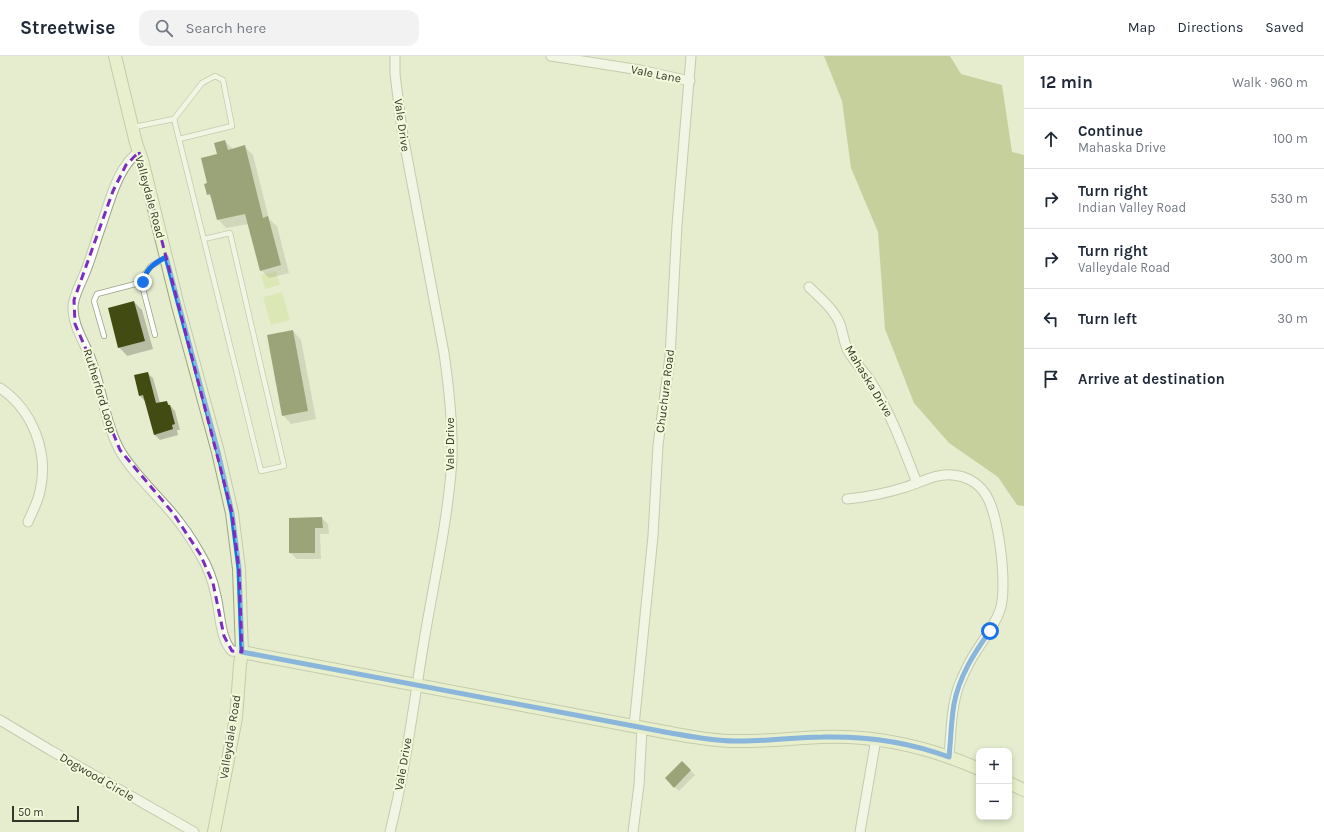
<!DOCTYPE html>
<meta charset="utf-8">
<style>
:root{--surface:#fff;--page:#f2f2f3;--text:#1f2937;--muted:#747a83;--line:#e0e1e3}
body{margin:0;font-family:Karla,sans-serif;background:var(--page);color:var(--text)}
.controls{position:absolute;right:12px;bottom:12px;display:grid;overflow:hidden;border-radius:8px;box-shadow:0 2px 6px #0003}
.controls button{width:36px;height:36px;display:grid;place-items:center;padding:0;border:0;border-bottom:1px solid var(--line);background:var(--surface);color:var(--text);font:20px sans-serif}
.scale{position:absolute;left:12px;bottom:10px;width:67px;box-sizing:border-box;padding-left:4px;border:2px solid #34362a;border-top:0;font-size:11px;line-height:14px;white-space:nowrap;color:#34362a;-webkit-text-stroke:3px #f2fadb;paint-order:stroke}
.stop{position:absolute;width:12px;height:12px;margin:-9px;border:3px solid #1a73e8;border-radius:50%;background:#fff}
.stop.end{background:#1a73e8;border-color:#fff;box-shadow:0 1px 4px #0008}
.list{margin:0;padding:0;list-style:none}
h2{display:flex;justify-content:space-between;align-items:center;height:52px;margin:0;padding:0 16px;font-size:17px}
h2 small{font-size:13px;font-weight:400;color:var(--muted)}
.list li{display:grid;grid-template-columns:26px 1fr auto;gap:12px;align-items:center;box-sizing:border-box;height:60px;padding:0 16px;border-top:1px solid var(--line)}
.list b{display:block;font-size:15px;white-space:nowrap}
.list p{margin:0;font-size:13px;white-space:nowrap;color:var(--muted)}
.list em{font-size:13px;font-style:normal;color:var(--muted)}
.icon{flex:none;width:22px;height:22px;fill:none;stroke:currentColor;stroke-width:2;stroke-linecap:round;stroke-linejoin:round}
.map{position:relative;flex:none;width:1024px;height:776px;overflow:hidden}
header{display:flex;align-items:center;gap:24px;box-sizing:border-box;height:56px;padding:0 20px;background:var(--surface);border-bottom:1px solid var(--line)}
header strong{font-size:19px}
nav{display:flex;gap:22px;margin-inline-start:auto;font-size:14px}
.search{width:280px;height:36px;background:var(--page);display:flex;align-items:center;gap:10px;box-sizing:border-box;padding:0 14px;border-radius:12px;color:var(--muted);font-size:15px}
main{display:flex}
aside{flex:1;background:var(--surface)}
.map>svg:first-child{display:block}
</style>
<header>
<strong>Streetwise</strong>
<div class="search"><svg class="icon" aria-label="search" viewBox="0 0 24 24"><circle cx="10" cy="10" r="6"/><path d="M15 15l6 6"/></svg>Search here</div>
<nav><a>Map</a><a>Directions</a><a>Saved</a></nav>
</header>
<main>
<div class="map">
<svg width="1024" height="776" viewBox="0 0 1024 776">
<rect width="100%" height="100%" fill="#e5edce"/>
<g fill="#d1e19a">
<path d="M 276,215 L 280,229 L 265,233 L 261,219 Z"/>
<path d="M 282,236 L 290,264 L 271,269 L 263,241 Z"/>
</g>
<path fill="#9fae63" d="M 824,0 L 950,0 L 961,18 L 1002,29 L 1012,96 L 1024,99 L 1024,450 L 1017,449 L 998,421 L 949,387 L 914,347 L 885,273 L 878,176 L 851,112 L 842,45 Z"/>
<g fill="#0003">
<path d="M 225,85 L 233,93 L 244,90 L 253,99 L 269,163 L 277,170 L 289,217 L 269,222 L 261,214 L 248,168 L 226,172 L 218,163 L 213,143 L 208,138 L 208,127 L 218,98 Z"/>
<path d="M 134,246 L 142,254 L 153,293 L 127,300 L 119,291 Z"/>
<path d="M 293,275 L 301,284 L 316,363 L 291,368 L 283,359 Z"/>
<path d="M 147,317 L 153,322 L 160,347 L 167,346 L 175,355 L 180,374 L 177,374 L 178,379 L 160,384 L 154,378 L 146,346 L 140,340 L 135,320 Z"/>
<path d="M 322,462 L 328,468 L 329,478 L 320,478 L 321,503 L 297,503 L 290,497 Z"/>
<path d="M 682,706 L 695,719 L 679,735 L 666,722 Z"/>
</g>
<g fill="#424c12">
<path d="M 225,84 L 228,94 L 245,89 L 263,162 L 268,160 L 281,209 L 260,215 L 245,158 L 217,164 L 210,138 L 207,139 L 204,128 L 207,127 L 201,102 L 217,98 L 214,87 Z"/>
<path d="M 134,245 L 145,285 L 118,292 L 108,252 Z"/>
<path d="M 293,274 L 308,355 L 282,360 L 267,279 Z"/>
<path d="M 148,316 L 156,347 L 167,345 L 168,349 L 170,349 L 175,368 L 172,369 L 173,373 L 154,379 L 143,339 L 139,340 L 134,319 Z"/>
<path d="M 322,461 L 323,472 L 315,472 L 315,497 L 289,497 L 289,462 Z"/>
<path d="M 682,705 L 691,714 L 674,732 L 665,722 Z"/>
</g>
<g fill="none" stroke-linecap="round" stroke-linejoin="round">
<defs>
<g id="lane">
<path d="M 134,71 L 174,63 L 202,27 L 215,20 L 223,24 L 232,70 L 179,83 L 174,63"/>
<path d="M 179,83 L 261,415 L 284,410 L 230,177 L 204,183"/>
<path d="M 155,279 L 142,229 L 145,218 L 151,210 L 165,202"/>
<path d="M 104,280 L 94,245 L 97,238 L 143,226"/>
</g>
<g id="street">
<path d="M 551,0 L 640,14 L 690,25"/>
<path d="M 139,96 C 118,109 109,148 101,170 C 95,186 91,203 84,219 C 80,229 74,239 73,250 C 72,270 86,288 92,307 C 102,335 105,366 119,393 C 130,413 148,430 163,447 C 177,462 190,480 200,498 C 208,511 213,525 216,540 C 220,555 220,584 232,595 L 242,596"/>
<path d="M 809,231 C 820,242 834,253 840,268 C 843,277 844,287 848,295 C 855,307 866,317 873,329 C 892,360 904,394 917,427"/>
<path d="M 0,332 C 33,354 49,397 40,435 C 38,446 32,456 28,466"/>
<path d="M 847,443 C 868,441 887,437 906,431 C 922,426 937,417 953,419 C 965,420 977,426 984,436 C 999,455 1008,532 1000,554 C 995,569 985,581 977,594 C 970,604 964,617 959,629 C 951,652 951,677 949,701"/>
<path d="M 0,664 L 50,694 L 194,776"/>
<path d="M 634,670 L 653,480 L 658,389 L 670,301 L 677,169 L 691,0"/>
<path d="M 390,776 C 405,716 413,653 423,591 C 433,529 448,466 452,403 C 453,368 449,332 444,297 L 402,74 L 395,18 L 395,0"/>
<path d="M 633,776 L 639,729 L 642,672"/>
<path d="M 860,776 L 876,683"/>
</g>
<g id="secondary">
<path d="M 115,0 L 136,87 L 142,104 L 178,250 L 218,396 L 232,457 L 239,513 L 242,596 L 240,608 L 236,662 L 214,776"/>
<path d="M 242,596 L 665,676 C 688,680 711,685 734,685 C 764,686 793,682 822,681 C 877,679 929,691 979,713"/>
<path d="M 1009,727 L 1024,734"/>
</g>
</defs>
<use href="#lane" stroke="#9ca386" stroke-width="6"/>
<use href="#street" stroke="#9ca386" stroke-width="11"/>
<use href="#secondary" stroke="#9ca386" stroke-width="14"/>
<use href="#lane" stroke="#fff" stroke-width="4.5"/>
<use href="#street" stroke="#fff" stroke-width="9"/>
<use href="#secondary" stroke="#eaf2cb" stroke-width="12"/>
</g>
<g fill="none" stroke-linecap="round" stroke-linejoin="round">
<path stroke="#1a73e8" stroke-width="5" d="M 143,226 C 146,212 155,207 166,201 L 218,396 L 232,457 L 239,513 L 242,596 L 665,676 C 688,680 711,685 734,685 C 764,686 793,681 823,681 C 866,680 909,686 949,701 C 951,683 951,665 954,648 C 959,621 974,597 990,575"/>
</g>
<path d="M0 0H1024V776H0ZM 139,96 L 232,457 L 239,513 L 242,596 L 232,595 L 224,580 L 213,527 L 200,498 L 173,457 L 120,394 L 107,362 L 92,307 L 75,268 L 74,244 L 113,135 L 126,109 Z" fill="#e5edce" fill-opacity=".55" fill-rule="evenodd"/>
<path fill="none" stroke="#7b2cbf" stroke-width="3" stroke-dasharray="8 5" stroke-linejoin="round" d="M 139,96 L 232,457 L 239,513 L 242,596 L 232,595 L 224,580 L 213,527 L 200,498 L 173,457 L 120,394 L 107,362 L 92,307 L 75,268 L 74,244 L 113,135 L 126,109 Z"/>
<g text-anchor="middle" stroke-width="4" stroke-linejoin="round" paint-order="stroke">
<g font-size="12" fill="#34362a" stroke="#f2fadb">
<text transform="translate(656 18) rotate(11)" y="4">Vale Lane</text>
<text transform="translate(402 69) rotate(82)" y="4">Vale Drive</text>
<text transform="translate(150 141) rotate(75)" y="4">Valleydale Road</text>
<text transform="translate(869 325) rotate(59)" y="4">Mahaska Drive</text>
<text transform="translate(100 335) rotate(73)" y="4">Rutherford Loop</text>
<text transform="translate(665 335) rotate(-83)" y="4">Chuchura Road</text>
<text transform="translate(450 388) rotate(-90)" y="4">Vale Drive</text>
<text transform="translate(230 681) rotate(-81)" y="4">Valleydale Road</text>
<text transform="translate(403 708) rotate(-80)" y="4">Vale Drive</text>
<text transform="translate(97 721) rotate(30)" y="4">Dogwood Circle</text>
</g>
</g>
</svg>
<div class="controls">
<button>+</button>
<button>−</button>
</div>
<div class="scale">50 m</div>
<div class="stop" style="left:990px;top:575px"></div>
<div class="stop end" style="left:143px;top:226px"></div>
</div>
<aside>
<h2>12 min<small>Walk · 960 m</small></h2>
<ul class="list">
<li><svg class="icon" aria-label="ahead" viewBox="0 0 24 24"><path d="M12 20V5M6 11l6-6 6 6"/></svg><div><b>Continue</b><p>Mahaska Drive</p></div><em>100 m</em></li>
<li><svg class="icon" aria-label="right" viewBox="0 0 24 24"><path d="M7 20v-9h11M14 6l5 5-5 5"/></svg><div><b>Turn right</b><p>Indian Valley Road</p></div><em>530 m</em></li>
<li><svg class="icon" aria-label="right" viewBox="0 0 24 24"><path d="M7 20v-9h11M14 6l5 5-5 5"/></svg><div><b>Turn right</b><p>Valleydale Road</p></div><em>300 m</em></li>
<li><svg class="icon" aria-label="left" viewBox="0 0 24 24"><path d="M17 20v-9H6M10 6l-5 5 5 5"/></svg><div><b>Turn left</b></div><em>30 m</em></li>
<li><svg class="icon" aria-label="arrive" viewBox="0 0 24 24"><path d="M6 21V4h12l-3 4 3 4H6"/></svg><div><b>Arrive at destination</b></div></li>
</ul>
</aside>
</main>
